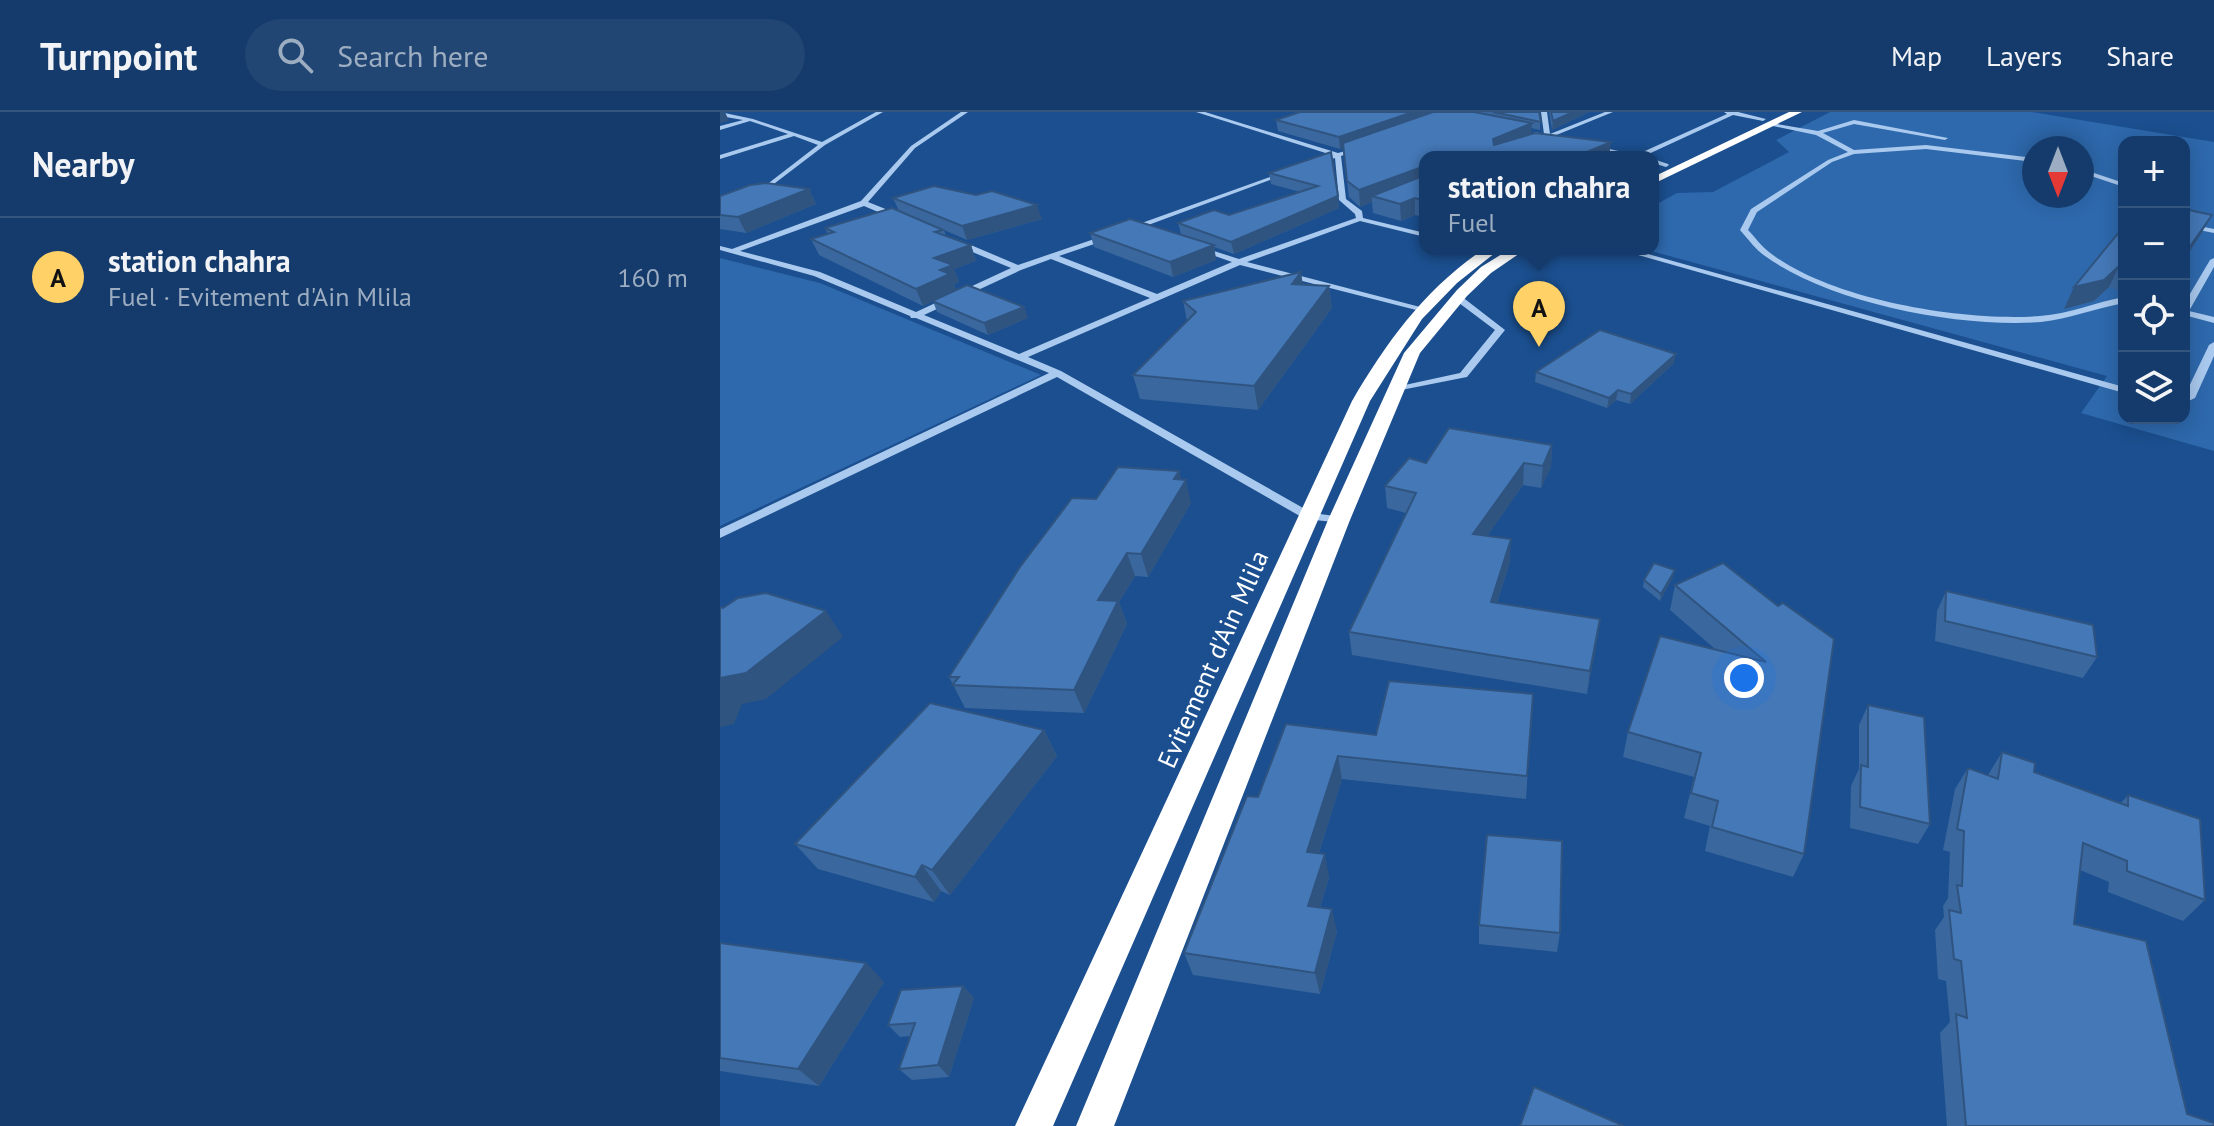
<!DOCTYPE html>
<meta charset="utf-8">
<style>
:root{--surface:#143b6b;--page:#214673;--text:#f1f3f6;--muted:#9dadc1;--line:#33557e;--accent:#ffd166}
body{margin:0;font-family:"PT Sans",sans-serif;background:var(--page);color:var(--text)}
.controls{position:absolute;right:24px;top:24px;display:grid;overflow:hidden;border-radius:16px;box-shadow:0 4px 20px #0003}
.controls button{width:72px;height:72px;display:grid;place-items:center;padding:0;border:0;border-bottom:2px solid var(--line);background:var(--surface);color:var(--text);font:40px sans-serif}
.compass{position:absolute;left:1302px;top:24px;width:72px;height:72px;border-radius:50%;background:var(--surface);box-shadow:0 4px 20px #0003;rotate:180deg}
.you{position:absolute;left:1024px;top:566px;width:28px;height:28px;margin:-20px;border:6px solid #fff;border-radius:50%;background:#1a73e8;box-shadow:0 0 0 12px #1a73e833}
.badge{display:grid;place-items:center;width:52px;height:52px;border-radius:50%;background:var(--accent);color:#111;font-size:26px;font-weight:700}
.pin{position:absolute;translate:-50% -66px;filter:drop-shadow(0 2px 4px #0008)}
.pin::after{content:'';position:absolute;top:42px;width:28px;height:24px;background:inherit;clip-path:polygon(0 0,100% 0,50% 100%)}
.popup{position:absolute;left:699px;top:39px;width:240px;height:104px;box-sizing:border-box;display:grid;place-content:center;border-radius:16px;background:var(--surface);filter:drop-shadow(0 2px 6px #0005);font-size:26px;white-space:nowrap;color:var(--muted)}
.popup b{font-size:30px;color:var(--text)}
.popup::after{content:'';position:absolute;left:50%;top:100%;margin-left:-16px;border:16px solid transparent;border-top-color:var(--surface)}
.list{margin:0;padding:0;list-style:none}
h2{display:flex;justify-content:space-between;align-items:center;height:104px;margin:0;padding:0 32px;font-size:34px}
h2 small{font-size:26px;font-weight:400;color:var(--muted)}
.list li{display:grid;grid-template-columns:52px 1fr auto;gap:24px;align-items:center;box-sizing:border-box;height:120px;padding:0 32px;border-top:2px solid var(--line)}
.list b{display:block;font-size:30px;white-space:nowrap}
.list p{margin:0;font-size:26px;white-space:nowrap;color:var(--muted)}
.list em{font-size:26px;font-style:normal;color:var(--muted)}
.icon{flex:none;width:44px;height:44px;fill:none;stroke:currentColor;stroke-width:2;stroke-linecap:round;stroke-linejoin:round}
.map{position:relative;flex:none;width:1494px;height:1014px;overflow:hidden}
header{display:flex;align-items:center;gap:48px;box-sizing:border-box;height:112px;padding:0 40px;background:var(--surface);border-bottom:2px solid var(--line)}
header strong{font-size:38px}
nav{display:flex;gap:44px;margin-inline-start:auto;font-size:28px}
.search{width:560px;height:72px;background:var(--page);display:flex;align-items:center;gap:20px;box-sizing:border-box;padding:0 28px;border-radius:44px;color:var(--muted);font-size:30px}
main{display:flex}
aside{flex:1;background:var(--surface)}
.map>svg:first-child{display:block}
</style>
<header>
<strong>Turnpoint</strong>
<div class="search"><svg class="icon" aria-label="search" viewBox="0 0 24 24"><circle cx="10" cy="10" r="6"/><path d="M15 15l6 6"/></svg>Search here</div>
<nav><a>Map</a><a>Layers</a><a>Share</a></nav>
</header>
<main>
<aside>
<h2>Nearby<small></small></h2>
<ul class="list">
<li><span class="badge">A</span><div><b>station chahra</b><p>Fuel · Evitement d'Ain Mlila</p></div><em>160 m</em></li>
</ul>
</aside>
<div class="map">
<svg width="1494" height="1014" viewBox="0 0 1494 1014">
<rect width="100%" height="100%" fill="#1b4f8f"/>
<g fill="#2e69ad" fill-rule="evenodd">
<path d="M 1110,0 L 1312,0 L 1494,30 L 1494,339 L 1361,301 L 1387,264 L 924,137 L 933,137 L 933,94 L 957,81 L 993,80 L 1069,40 L 1056,28 ZM 1404,30 L 1464,30 L 1464,306 L 1404,306 ZM 1314,36 L 1362,36 L 1362,84 L 1314,84 Z"/>
<path d="M 0,146 L 100,171 L 321,263 L 0,414 Z"/>
</g>
<g fill="none" stroke-linecap="round" stroke-linejoin="round">
<g fill="#a9c9ee" fill-rule="evenodd">
<path d="M 0,0 L 33,7 L 102,30 L 156,0 L 163,0 L 105,33 L 38,84 L 36,81 L 98,33 L 74,24 L 0,47 L 0,43 L 68,22 L 30,9 L 0,18 L 0,14 L 23,8 L 0,4 Z"/>
<path d="M 241,0 L 248,0 L 195,36 L 148,90 L 183,104 L 183,108 L 177,108 L 144,94 L 20,139 L 100,160 L 196,200 L 291,156 L 233,132 L 233,128 L 239,128 L 298,153 L 389,122 L 393,124 L 392,126 L 339,144 L 437,182 L 512,150 L 475,137 L 475,133 L 519,147 L 636,106 L 635,102 L 619,88 L 615,46 L 597,52 L 594,50 L 612,43 L 476,0 L 485,0 L 618,41 L 644,34 L 644,36 L 621,44 L 626,87 L 642,99 L 643,106 L 705,121 L 705,125 L 640,109 L 527,150 L 704,196 L 704,200 L 520,153 L 308,245 L 341,259 L 592,401 L 623,405 L 625,408 L 623,411 L 585,407 L 337,265 L 0,426 L 0,417 L 329,261 L 196,206 L 191,206 L 190,204 L 94,164 L 0,138 L 0,134 L 12,137 L 141,89 L 191,34 ZM 331,147 L 430,186 L 299,242 L 204,203 L 301,158 Z"/>
<path d="M 821,0 L 827,0 L 830,22 L 885,0 L 893,0 L 829,26 L 812,22 L 815,20 L 824,22 Z"/>
<path d="M 1004,0 L 1018,0 L 1046,7 L 1043,9 L 1013,3 L 922,45 L 907,45 L 869,35 L 872,33 L 916,43 L 1007,2 Z"/>
<path d="M 1134,8 L 1228,26 L 1225,28 L 1134,12 L 1103,21 L 1134,38 L 1206,33 L 1314,46 L 1314,50 L 1206,37 L 1134,42 L 1112,50 L 1037,100 L 1028,118 C 1035,125 1041,134 1049,140 C 1110,188 1244,210 1320,204 C 1349,202 1376,190 1404,185 L 1404,191 C 1376,196 1349,207 1321,210 C 1241,216 1111,192 1045,144 C 1036,138 1028,127 1020,118 L 1031,97 L 1108,48 L 1128,40 L 1096,23 L 1048,13 L 1051,11 L 1098,19 Z"/>
<path d="M 933,47 L 948,52 L 949,53 L 946,55 L 933,51 Z"/>
<path d="M 1362,57 L 1404,71 L 1404,75 L 1362,61 Z"/>
<path d="M 564,60 L 569,61 L 412,119 L 405,117 Z"/>
<path d="M 1464,111 L 1494,117 L 1494,121 L 1464,115 Z"/>
<path d="M 897,137 L 910,137 L 1404,275 L 1404,281 Z"/>
<path d="M 1494,146 L 1494,155 L 1469,199 L 1494,205 L 1494,211 L 1464,203 L 1464,192 L 1490,148 Z"/>
<path d="M 735,184 L 741,184 L 785,218 L 747,265 L 671,280 L 671,276 L 740,261 L 775,218 L 735,188 Z"/>
<path d="M 1494,230 L 1494,244 L 1475,286 L 1464,291 L 1464,285 L 1489,233 Z"/>
</g>
<g fill="#fff" fill-rule="evenodd">
<path d="M 1069,0 L 1082,0 L 933,72 L 933,65 Z"/>
<path d="M 764,137 L 780,137 L 737,171 L 702,207 L 650,289 L 333,1014 L 295,1014 L 632,289 C 667,229 706,176 764,137 Z"/>
<path d="M 790,137 L 806,137 L 771,161 L 747,184 L 700,241 L 630,408 L 394,1014 L 356,1014 L 608,408 L 684,241 L 737,178 L 761,155 Z"/>
</g>
</g>
<g fill="#3a679d">
<path d="M 580,0 L 820,0 L 820,18 L 811,16 L 811,22 L 705,45 L 705,105 L 695,103 L 681,109 L 653,101 L 652,90 L 640,95 L 629,85 L 623,36 L 620,37 L 558,19 L 556,8 Z"/>
<path d="M 829,0 L 869,0 L 832,18 Z"/>
<path d="M 611,40 L 619,96 L 514,142 L 494,135 L 496,148 L 453,165 L 374,135 L 370,121 L 461,122 L 458,111 L 509,103 L 580,80 L 551,72 L 549,61 Z"/>
<path d="M 89,77 L 96,92 L 26,121 L 0,117 L 0,84 Z"/>
<path d="M 173,86 L 322,107 L 247,128 L 224,118 L 226,124 L 251,133 L 256,149 L 234,157 L 239,170 L 234,172 L 236,178 L 308,206 L 268,223 L 217,200 L 213,189 L 203,194 L 99,143 L 91,127 L 108,122 L 105,116 L 179,99 Z"/>
<path d="M 1404,114 L 1404,180 L 1389,175 L 1374,189 L 1344,197 Z"/>
<path d="M 581,160 L 582,172 L 609,174 L 612,196 L 538,298 L 420,287 L 413,263 L 467,209 L 463,189 Z"/>
<path d="M 954,251 L 910,292 L 896,288 L 887,296 L 815,270 L 816,260 Z"/>
<path d="M 832,333 L 831,355 L 821,376 L 803,373 L 767,424 L 790,450 L 777,491 L 880,507 L 867,582 L 632,543 L 629,520 L 686,401 L 667,396 L 665,374 L 706,351 Z"/>
<path d="M 459,359 L 461,368 L 471,391 L 428,465 L 415,464 L 399,490 L 407,512 L 364,601 L 245,596 L 229,565 L 376,387 Z"/>
<path d="M 953,465 L 940,489 L 923,475 L 924,468 Z"/>
<path d="M 955,473 L 1058,494 L 1084,742 L 1073,765 L 985,739 L 990,714 L 964,706 L 974,665 L 903,645 L 908,620 L 995,537 L 950,498 Z"/>
<path d="M 1226,479 L 1377,545 L 1363,566 L 1215,529 L 1217,499 Z"/>
<path d="M 813,582 L 806,687 L 622,667 L 599,741 L 609,765 L 600,796 L 617,819 L 600,882 L 473,863 L 464,841 L 538,685 L 656,623 Z"/>
<path d="M 1148,593 L 1210,712 L 1198,732 L 1130,716 L 1131,674 L 1139,657 L 1139,613 Z"/>
<path d="M 324,618 L 337,644 L 230,783 L 221,779 L 214,790 L 98,757 L 75,732 Z"/>
<path d="M 1282,640 L 1314,660 L 1400,692 L 1408,683 L 1485,788 L 1463,809 L 1388,780 L 1389,770 L 1360,758 L 1354,812 L 1467,1002 L 1494,1014 L 1227,1014 L 1220,921 L 1230,910 L 1226,869 L 1218,867 L 1215,818 L 1224,805 L 1223,794 L 1228,786 L 1230,740 L 1223,738 L 1235,677 L 1248,656 L 1268,663 Z"/>
<path d="M 759,813 L 840,821 L 837,840 L 759,832 Z"/>
<path d="M 0,831 L 164,870 L 99,974 L 0,959 Z"/>
<path d="M 243,874 L 254,886 L 229,965 L 192,968 L 179,957 L 191,924 L 180,925 L 168,913 Z"/>
</g>
<g fill="#305480">
<path d="M 0,0 L 5,0 L 9,9 L 0,11 Z"/>
<path d="M 693,0 L 722,0 L 722,1 L 620,37 L 619,25 Z"/>
<path d="M 853,0 L 869,0 L 832,18 L 833,9 Z"/>
<path d="M 812,11 L 811,26 L 773,42 L 773,27 Z"/>
<path d="M 891,30 L 889,45 L 855,45 Z"/>
<path d="M 705,54 L 705,70 L 652,84 L 652,90 L 640,95 L 639,78 Z"/>
<path d="M 89,77 L 96,92 L 26,121 L 18,105 Z"/>
<path d="M 618,84 L 619,96 L 514,142 L 511,130 Z"/>
<path d="M 695,86 L 695,103 L 681,109 L 680,92 Z"/>
<path d="M 317,93 L 322,107 L 247,128 L 242,114 Z"/>
<path d="M 1492,103 L 1481,122 L 1464,148 L 1464,143 Z"/>
<path d="M 251,133 L 256,149 L 234,157 L 239,170 L 234,172 L 236,178 L 203,194 L 196,177 L 214,146 Z"/>
<path d="M 494,133 L 496,148 L 453,165 L 450,150 Z"/>
<path d="M 1399,154 L 1389,175 L 1374,189 L 1344,197 L 1354,175 Z"/>
<path d="M 581,160 L 584,181 L 572,172 Z"/>
<path d="M 609,174 L 612,196 L 538,298 L 534,274 Z"/>
<path d="M 304,195 L 308,206 L 268,223 L 264,211 Z"/>
<path d="M 956,242 L 954,251 L 910,292 L 911,282 Z"/>
<path d="M 898,278 L 896,288 L 887,296 L 889,286 Z"/>
<path d="M 832,333 L 831,355 L 821,376 L 823,354 Z"/>
<path d="M 804,351 L 803,373 L 753,444 L 753,422 Z"/>
<path d="M 459,359 L 463,373 L 466,368 L 471,391 L 428,465 L 421,442 L 454,367 Z"/>
<path d="M 791,427 L 790,450 L 770,512 L 771,490 Z"/>
<path d="M 407,441 L 415,464 L 399,490 L 407,512 L 364,601 L 354,578 L 378,488 Z"/>
<path d="M 955,458 L 953,465 L 940,489 L 941,482 Z"/>
<path d="M 106,499 L 123,525 L 46,587 L 22,592 L 14,612 L 0,615 L 0,565 Z"/>
<path d="M 880,507 L 877,530 L 867,582 L 870,559 Z"/>
<path d="M 324,618 L 337,644 L 230,783 L 212,758 Z"/>
<path d="M 618,644 L 622,667 L 592,763 L 587,740 Z"/>
<path d="M 605,742 L 609,765 L 594,816 L 588,794 Z"/>
<path d="M 202,753 L 221,779 L 214,790 L 195,765 Z"/>
<path d="M 612,797 L 617,819 L 600,882 L 595,861 Z"/>
<path d="M 146,851 L 164,870 L 99,974 L 78,957 Z"/>
<path d="M 243,874 L 254,886 L 229,965 L 218,953 Z"/>
</g>
<g fill="#4478b7" stroke="#305480" stroke-width="2">
<path d="M 580,0 L 693,0 L 619,25 L 556,8 Z"/>
<path d="M 713,0 L 754,0 L 812,11 L 773,27 L 774,33 L 815,21 L 891,30 L 855,45 L 705,45 L 705,54 L 639,78 L 627,69 L 623,31 Z"/>
<path d="M 773,0 L 819,0 L 821,10 Z"/>
<path d="M 831,0 L 853,0 L 833,9 Z"/>
<path d="M 611,40 L 618,84 L 511,130 L 458,111 L 494,98 L 509,103 L 598,74 L 549,61 Z"/>
<path d="M 705,63 L 705,89 L 695,86 L 680,92 L 652,84 Z"/>
<path d="M 46,71 L 89,77 L 18,105 L 0,103 L 0,84 L 30,73 Z"/>
<path d="M 214,74 L 256,83 L 272,79 L 317,93 L 242,114 L 173,86 Z"/>
<path d="M 172,96 L 223,118 L 215,120 L 251,133 L 214,146 L 233,153 L 220,158 L 230,162 L 196,177 L 91,127 L 114,120 L 105,116 Z"/>
<path d="M 1464,97 L 1492,103 L 1464,143 Z"/>
<path d="M 410,107 L 494,133 L 450,150 L 370,121 Z"/>
<path d="M 1404,114 L 1404,155 L 1399,154 L 1384,168 L 1354,175 Z"/>
<path d="M 581,160 L 572,172 L 609,174 L 534,274 L 413,263 L 476,200 L 463,189 Z"/>
<path d="M 247,173 L 304,195 L 264,211 L 212,189 Z"/>
<path d="M 880,218 L 956,242 L 911,282 L 898,278 L 889,286 L 816,260 Z"/>
<path d="M 729,316 L 832,333 L 823,354 L 804,351 L 753,422 L 791,427 L 771,490 L 880,507 L 870,559 L 629,520 L 696,381 L 665,374 L 689,346 L 706,351 Z"/>
<path d="M 398,355 L 459,359 L 454,367 L 466,368 L 421,442 L 407,441 L 378,488 L 398,489 L 354,578 L 232,573 L 239,565 L 229,565 L 300,455 L 352,386 L 376,387 Z"/>
<path d="M 934,451 L 955,458 L 941,482 L 924,468 Z"/>
<path d="M 1003,451 L 1058,494 L 1063,491 L 1114,527 L 1084,742 L 992,715 L 998,689 L 971,681 L 981,641 L 908,620 L 940,524 L 1046,550 L 955,473 Z"/>
<path d="M 1226,479 L 1373,513 L 1377,545 L 1225,509 Z"/>
<path d="M 46,481 L 106,499 L 26,561 L 0,566 L 0,495 L 3,496 L 18,486 Z"/>
<path d="M 669,569 L 813,582 L 807,664 L 618,644 L 587,740 L 605,742 L 588,794 L 612,797 L 595,861 L 464,841 L 527,684 L 538,685 L 566,612 L 656,623 Z"/>
<path d="M 210,591 L 324,618 L 212,758 L 202,753 L 195,765 L 75,732 Z"/>
<path d="M 1148,593 L 1204,605 L 1210,712 L 1140,695 L 1141,653 L 1148,655 Z"/>
<path d="M 1282,640 L 1315,651 L 1314,660 L 1408,694 L 1408,683 L 1480,707 L 1485,788 L 1407,759 L 1407,749 L 1363,731 L 1354,812 L 1426,829 L 1467,1002 L 1494,1011 L 1494,1014 L 1246,1014 L 1236,902 L 1247,906 L 1241,849 L 1234,847 L 1229,798 L 1241,801 L 1237,773 L 1242,774 L 1244,719 L 1237,717 L 1248,656 L 1278,667 Z"/>
<path d="M 767,723 L 842,729 L 840,821 L 759,813 Z"/>
<path d="M 0,831 L 146,851 L 78,957 L 0,946 Z"/>
<path d="M 243,874 L 218,953 L 179,957 L 195,911 L 168,913 L 181,878 Z"/>
<path d="M 814,975 L 904,1014 L 800,1014 Z"/>
</g>
<g text-anchor="middle" stroke-width="8" stroke-linejoin="round" paint-order="stroke">
<g font-size="26" fill="#fff" stroke="#1b4f8f">
<text transform="translate(493 547) rotate(-66)" y="9">Evitement d'Ain Mlila</text>
</g>
</g>
</svg>
<div class="controls">
<button>+</button>
<button>−</button>
<button><svg class="icon" aria-label="locate" viewBox="0 0 24 24"><circle cx="12" cy="12" r="6"/><path d="M12 2v4M12 18v4M2 12h4M18 12h4"/></svg></button>
<button><svg class="icon" aria-label="layers" viewBox="0 0 24 24"><path d="M12 4l9 5-9 5-9-5zM3 14l9 5 9-5"/></svg></button>
</div>
<svg class="compass" viewBox="-18 -18 36 36"><path d="M0-13l5 13h-10z" fill="#e53935"/><path d="M0 13l5-13h-10z" fill="#9dadc1"/></svg>
<div class="you"></div>
<div class="pin badge" style="left:819px;top:235px">A</div>
<div class="popup"><b>station chahra</b>Fuel</div>
</div>
</main>
